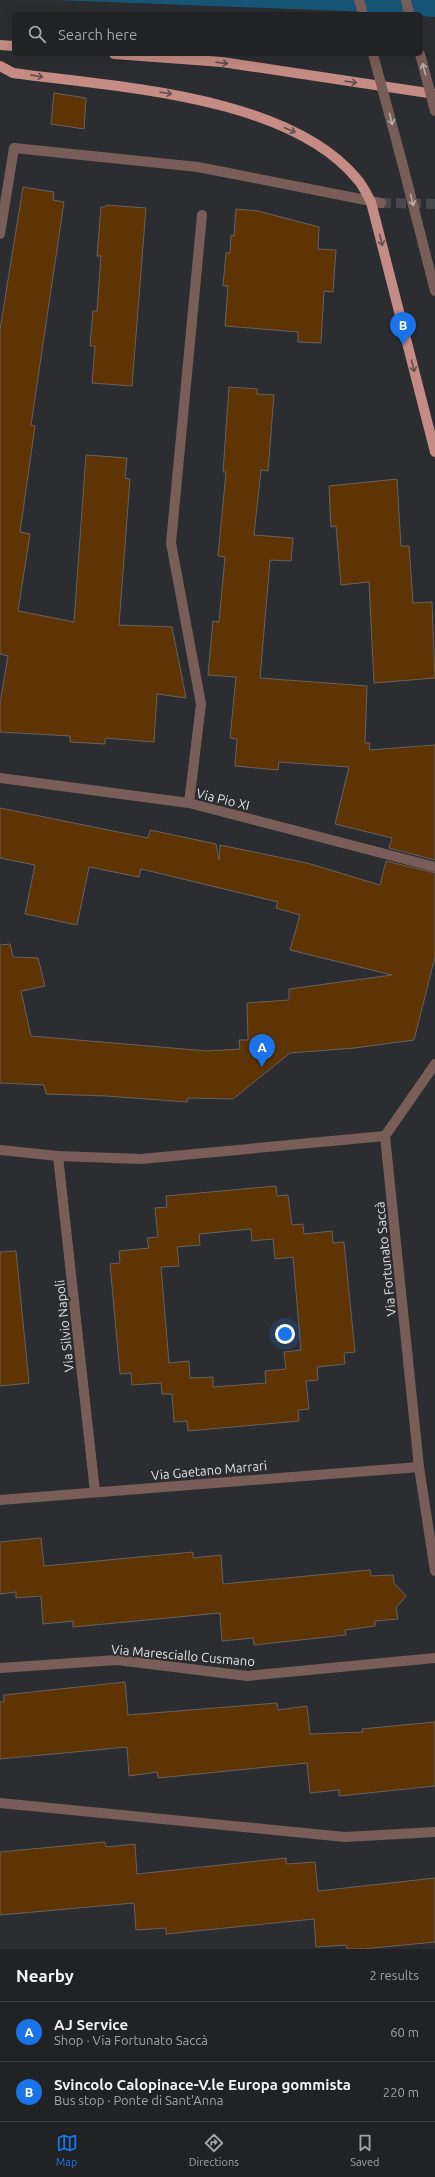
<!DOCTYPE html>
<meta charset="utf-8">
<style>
:root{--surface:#212224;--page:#292a2c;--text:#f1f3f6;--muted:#a2a4a6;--line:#3e3f41;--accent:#1a73e8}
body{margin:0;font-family:Ubuntu,sans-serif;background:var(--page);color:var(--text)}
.you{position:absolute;left:285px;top:1334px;width:14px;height:14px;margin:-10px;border:3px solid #fff;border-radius:50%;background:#1a73e8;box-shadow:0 0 0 6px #1a73e833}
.badge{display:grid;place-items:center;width:26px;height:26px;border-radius:50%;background:var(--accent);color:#fff;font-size:13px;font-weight:700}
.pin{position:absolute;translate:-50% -33px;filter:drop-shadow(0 1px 2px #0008)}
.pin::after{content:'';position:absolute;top:21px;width:14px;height:12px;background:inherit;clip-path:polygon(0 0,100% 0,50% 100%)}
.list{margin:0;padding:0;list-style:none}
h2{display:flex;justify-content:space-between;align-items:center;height:52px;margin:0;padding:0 16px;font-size:17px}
h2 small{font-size:13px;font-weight:400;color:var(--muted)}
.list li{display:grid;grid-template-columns:26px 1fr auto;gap:12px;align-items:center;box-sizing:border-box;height:60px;padding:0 16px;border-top:1px solid var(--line)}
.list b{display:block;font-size:15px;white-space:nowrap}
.list p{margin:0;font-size:13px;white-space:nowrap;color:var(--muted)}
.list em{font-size:13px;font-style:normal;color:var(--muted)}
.icon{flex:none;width:22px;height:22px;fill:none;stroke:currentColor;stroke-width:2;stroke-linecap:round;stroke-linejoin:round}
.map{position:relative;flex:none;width:435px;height:1949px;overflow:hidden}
.search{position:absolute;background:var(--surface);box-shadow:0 4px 16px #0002;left:12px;right:12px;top:12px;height:44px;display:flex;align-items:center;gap:10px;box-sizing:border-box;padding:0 14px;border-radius:6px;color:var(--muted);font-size:15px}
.sheet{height:172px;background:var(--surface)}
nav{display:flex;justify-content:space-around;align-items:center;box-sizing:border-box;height:56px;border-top:1px solid var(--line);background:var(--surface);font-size:11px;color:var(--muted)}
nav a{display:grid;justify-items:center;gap:2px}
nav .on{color:var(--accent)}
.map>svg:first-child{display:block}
</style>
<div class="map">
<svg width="435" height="1949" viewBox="0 0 435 1949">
<rect width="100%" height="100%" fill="#2c2d30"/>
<path fill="#175577" d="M 57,0 L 435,0 L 435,17 L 421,16 L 421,14 Z"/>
<g fill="#5e3404" stroke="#66625f" fill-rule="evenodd">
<path d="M 54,93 L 86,98 L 84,129 L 51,124 Z"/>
<path d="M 23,187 L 54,192 L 53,200 L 64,202 L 31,425 L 35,426 L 20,532 L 30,534 L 18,611 L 74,622 L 86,455 L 127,458 L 125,478 L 130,479 L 119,625 L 172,627 L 186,698 L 157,694 L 154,742 L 105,738 L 105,744 L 70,742 L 70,736 L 0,732 L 0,704 L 8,656 L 0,654 L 0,330 Z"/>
<path d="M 106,205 L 146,208 L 132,386 L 92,383 L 95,346 L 90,346 L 93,311 L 97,311 L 101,256 L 97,256 L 101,207 L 105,207 Z"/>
<path d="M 236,209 L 258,211 L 319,227 L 318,249 L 336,250 L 333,292 L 324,291 L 321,343 L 298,342 L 298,332 L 225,326 L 228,286 L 223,286 L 226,253 L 230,253 L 231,235 L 234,236 Z"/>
<path d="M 229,387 L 257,389 L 257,394 L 274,395 L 268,471 L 261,470 L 254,535 L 293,538 L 291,561 L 270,560 L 260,678 L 367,686 L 365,743 L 370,743 L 369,750 L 435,745 L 435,860 L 389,848 L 392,838 L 335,824 L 349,767 L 279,762 L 278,770 L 235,766 L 237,739 L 230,738 L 236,677 L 208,675 L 213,621 L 219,622 L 225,557 L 218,556 L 226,472 L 223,472 Z"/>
<path d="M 397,479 L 401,546 L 409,546 L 413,603 L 432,602 L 435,678 L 374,683 L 369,582 L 341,585 L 336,526 L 331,527 L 329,486 Z"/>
<path d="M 0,808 L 148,838 L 150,830 L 216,844 L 219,860 L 220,845 L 307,863 L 380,885 L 386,861 L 435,873 L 435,957 L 414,1040 L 355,1048 L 290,1053 L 233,1099 L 188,1098 L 187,1102 L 106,1096 L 46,1094 L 44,1085 L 0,1083 L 0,945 L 10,944 L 13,957 L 38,958 L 45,986 L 21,991 L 31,1036 L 207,1051 L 240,1049 L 239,1040 L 248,1040 L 247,1003 L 289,1000 L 289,989 L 392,975 L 290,950 L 300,915 L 276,908 L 278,902 L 141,869 L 139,877 L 89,867 L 77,925 L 25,914 L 35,865 L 0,858 Z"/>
<path d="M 276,1186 L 277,1196 L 288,1195 L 292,1225 L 303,1224 L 304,1234 L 332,1231 L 333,1243 L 344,1242 L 355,1352 L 344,1353 L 345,1364 L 317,1367 L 318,1380 L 306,1381 L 309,1409 L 298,1410 L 299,1421 L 188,1431 L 187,1421 L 174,1422 L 172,1394 L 162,1394 L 161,1383 L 132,1385 L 131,1373 L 120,1374 L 110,1264 L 120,1263 L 119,1251 L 149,1248 L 147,1238 L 158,1237 L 155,1208 L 167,1207 L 166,1196 ZM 251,1229 L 252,1241 L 273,1239 L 275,1259 L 293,1257 L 301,1350 L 284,1352 L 286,1369 L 265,1371 L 266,1383 L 213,1387 L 213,1377 L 190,1378 L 189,1361 L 169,1363 L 161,1267 L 179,1266 L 177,1247 L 200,1245 L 199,1234 Z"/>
<path d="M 16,1251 L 29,1383 L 0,1386 L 0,1252 Z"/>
<path d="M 41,1538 L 44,1566 L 193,1552 L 193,1558 L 221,1555 L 223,1584 L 370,1570 L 371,1576 L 393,1575 L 394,1583 L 406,1596 L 396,1608 L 398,1619 L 375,1621 L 375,1626 L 345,1630 L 346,1635 L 254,1645 L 253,1638 L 222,1641 L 220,1613 L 73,1627 L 73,1621 L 43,1624 L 41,1596 L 16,1598 L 16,1592 L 0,1594 L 0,1542 Z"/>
<path d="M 125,1682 L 128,1715 L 277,1703 L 278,1710 L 307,1706 L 310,1734 L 363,1732 L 362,1729 L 435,1722 L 435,1786 L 339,1796 L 339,1790 L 310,1793 L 307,1763 L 158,1778 L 157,1772 L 129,1776 L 127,1747 L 0,1759 L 0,1702 L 4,1702 L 4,1695 Z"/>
<path d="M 105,1842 L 106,1847 L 135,1844 L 137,1874 L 286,1858 L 286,1864 L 315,1862 L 318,1891 L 435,1878 L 435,1942 L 363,1949 L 347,1949 L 346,1945 L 316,1947 L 314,1919 L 166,1934 L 166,1928 L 136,1930 L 134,1903 L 0,1915 L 0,1852 Z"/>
</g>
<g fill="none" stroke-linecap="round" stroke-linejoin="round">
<path stroke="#47484b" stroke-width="10" stroke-dasharray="10 5" stroke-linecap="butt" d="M 381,203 L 435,204"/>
<g stroke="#795d59" stroke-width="10">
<path d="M 359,0 L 363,14"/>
<path d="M 406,0 L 409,14"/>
<path d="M 402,162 L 435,291"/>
<path d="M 0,234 L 14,148 L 198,167 L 381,203"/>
<path d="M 0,778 L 189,803 L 435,867"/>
<path d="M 189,803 L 201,704 L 171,543 L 202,215"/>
<path d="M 435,1064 L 385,1136 L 419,1467 L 435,1571"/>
<path d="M 0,1150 L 58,1156 L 141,1159 L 385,1136"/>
<path d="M 58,1156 L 95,1492"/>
<path d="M 0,1500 L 419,1467"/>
<path d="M 0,1668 L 117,1660 L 247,1676 L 435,1658"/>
<path d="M 0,1803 L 345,1837 L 435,1832"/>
</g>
<g stroke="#c48c84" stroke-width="10">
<path d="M 0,45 L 14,46"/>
<path d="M 114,54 L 222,62 L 435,94"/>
<path d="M 0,66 L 13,73 C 115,87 288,95 357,179 C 363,185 367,195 371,202 L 435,452"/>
</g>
<g stroke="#795d59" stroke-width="10">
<path d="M 373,54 L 402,162"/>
<path d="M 420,54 L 435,111"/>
</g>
</g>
<defs><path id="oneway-shaft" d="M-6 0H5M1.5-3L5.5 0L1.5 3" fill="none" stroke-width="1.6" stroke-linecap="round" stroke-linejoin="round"/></defs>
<g stroke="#614e4d">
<use href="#oneway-shaft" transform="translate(222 63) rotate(7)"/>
<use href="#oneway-shaft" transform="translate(37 76) rotate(8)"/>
<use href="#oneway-shaft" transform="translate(351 82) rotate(8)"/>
<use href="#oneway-shaft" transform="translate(166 93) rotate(8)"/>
<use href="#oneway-shaft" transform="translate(290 130) rotate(23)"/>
<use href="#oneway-shaft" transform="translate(381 240) rotate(76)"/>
<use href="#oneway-shaft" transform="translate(413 366) rotate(76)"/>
</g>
<g stroke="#b8adad">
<use href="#oneway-shaft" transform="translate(424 69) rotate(-105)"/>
<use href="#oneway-shaft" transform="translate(391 119) rotate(75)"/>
<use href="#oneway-shaft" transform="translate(412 200) rotate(76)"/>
</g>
<g text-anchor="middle" stroke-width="4" stroke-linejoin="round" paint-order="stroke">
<g font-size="13" fill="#e2e2e5" stroke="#2c2d30">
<text transform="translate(223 799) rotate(14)" y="5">Via Pio XI</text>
<text transform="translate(385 1259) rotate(-96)" y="5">Via Fortunato Saccà</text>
<text transform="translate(64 1326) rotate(-96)" y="5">Via Silvio Napoli</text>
<text transform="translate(209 1470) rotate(-5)" y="5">Via Gaetano Marrari</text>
<text transform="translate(183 1655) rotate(5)" y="5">Via Maresciallo Cusmano</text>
</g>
</g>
</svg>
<div class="you"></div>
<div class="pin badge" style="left:262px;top:1067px">A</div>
<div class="pin badge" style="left:403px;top:345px">B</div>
<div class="search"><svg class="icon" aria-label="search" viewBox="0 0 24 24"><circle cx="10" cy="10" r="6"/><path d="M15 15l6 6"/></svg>Search here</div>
</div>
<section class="sheet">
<h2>Nearby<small>2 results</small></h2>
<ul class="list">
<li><span class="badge">A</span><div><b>AJ Service</b><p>Shop · Via Fortunato Saccà</p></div><em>60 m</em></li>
<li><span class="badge">B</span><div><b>Svincolo Calopinace-V.le Europa gommista</b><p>Bus stop · Ponte di Sant'Anna</p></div><em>220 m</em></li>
</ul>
</section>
<nav>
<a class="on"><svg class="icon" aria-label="map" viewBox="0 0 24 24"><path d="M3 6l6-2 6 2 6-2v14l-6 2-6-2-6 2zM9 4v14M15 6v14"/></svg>Map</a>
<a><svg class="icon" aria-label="directions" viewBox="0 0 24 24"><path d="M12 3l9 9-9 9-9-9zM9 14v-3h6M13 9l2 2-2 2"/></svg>Directions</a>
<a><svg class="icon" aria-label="saved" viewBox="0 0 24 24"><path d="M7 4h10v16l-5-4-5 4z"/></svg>Saved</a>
</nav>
